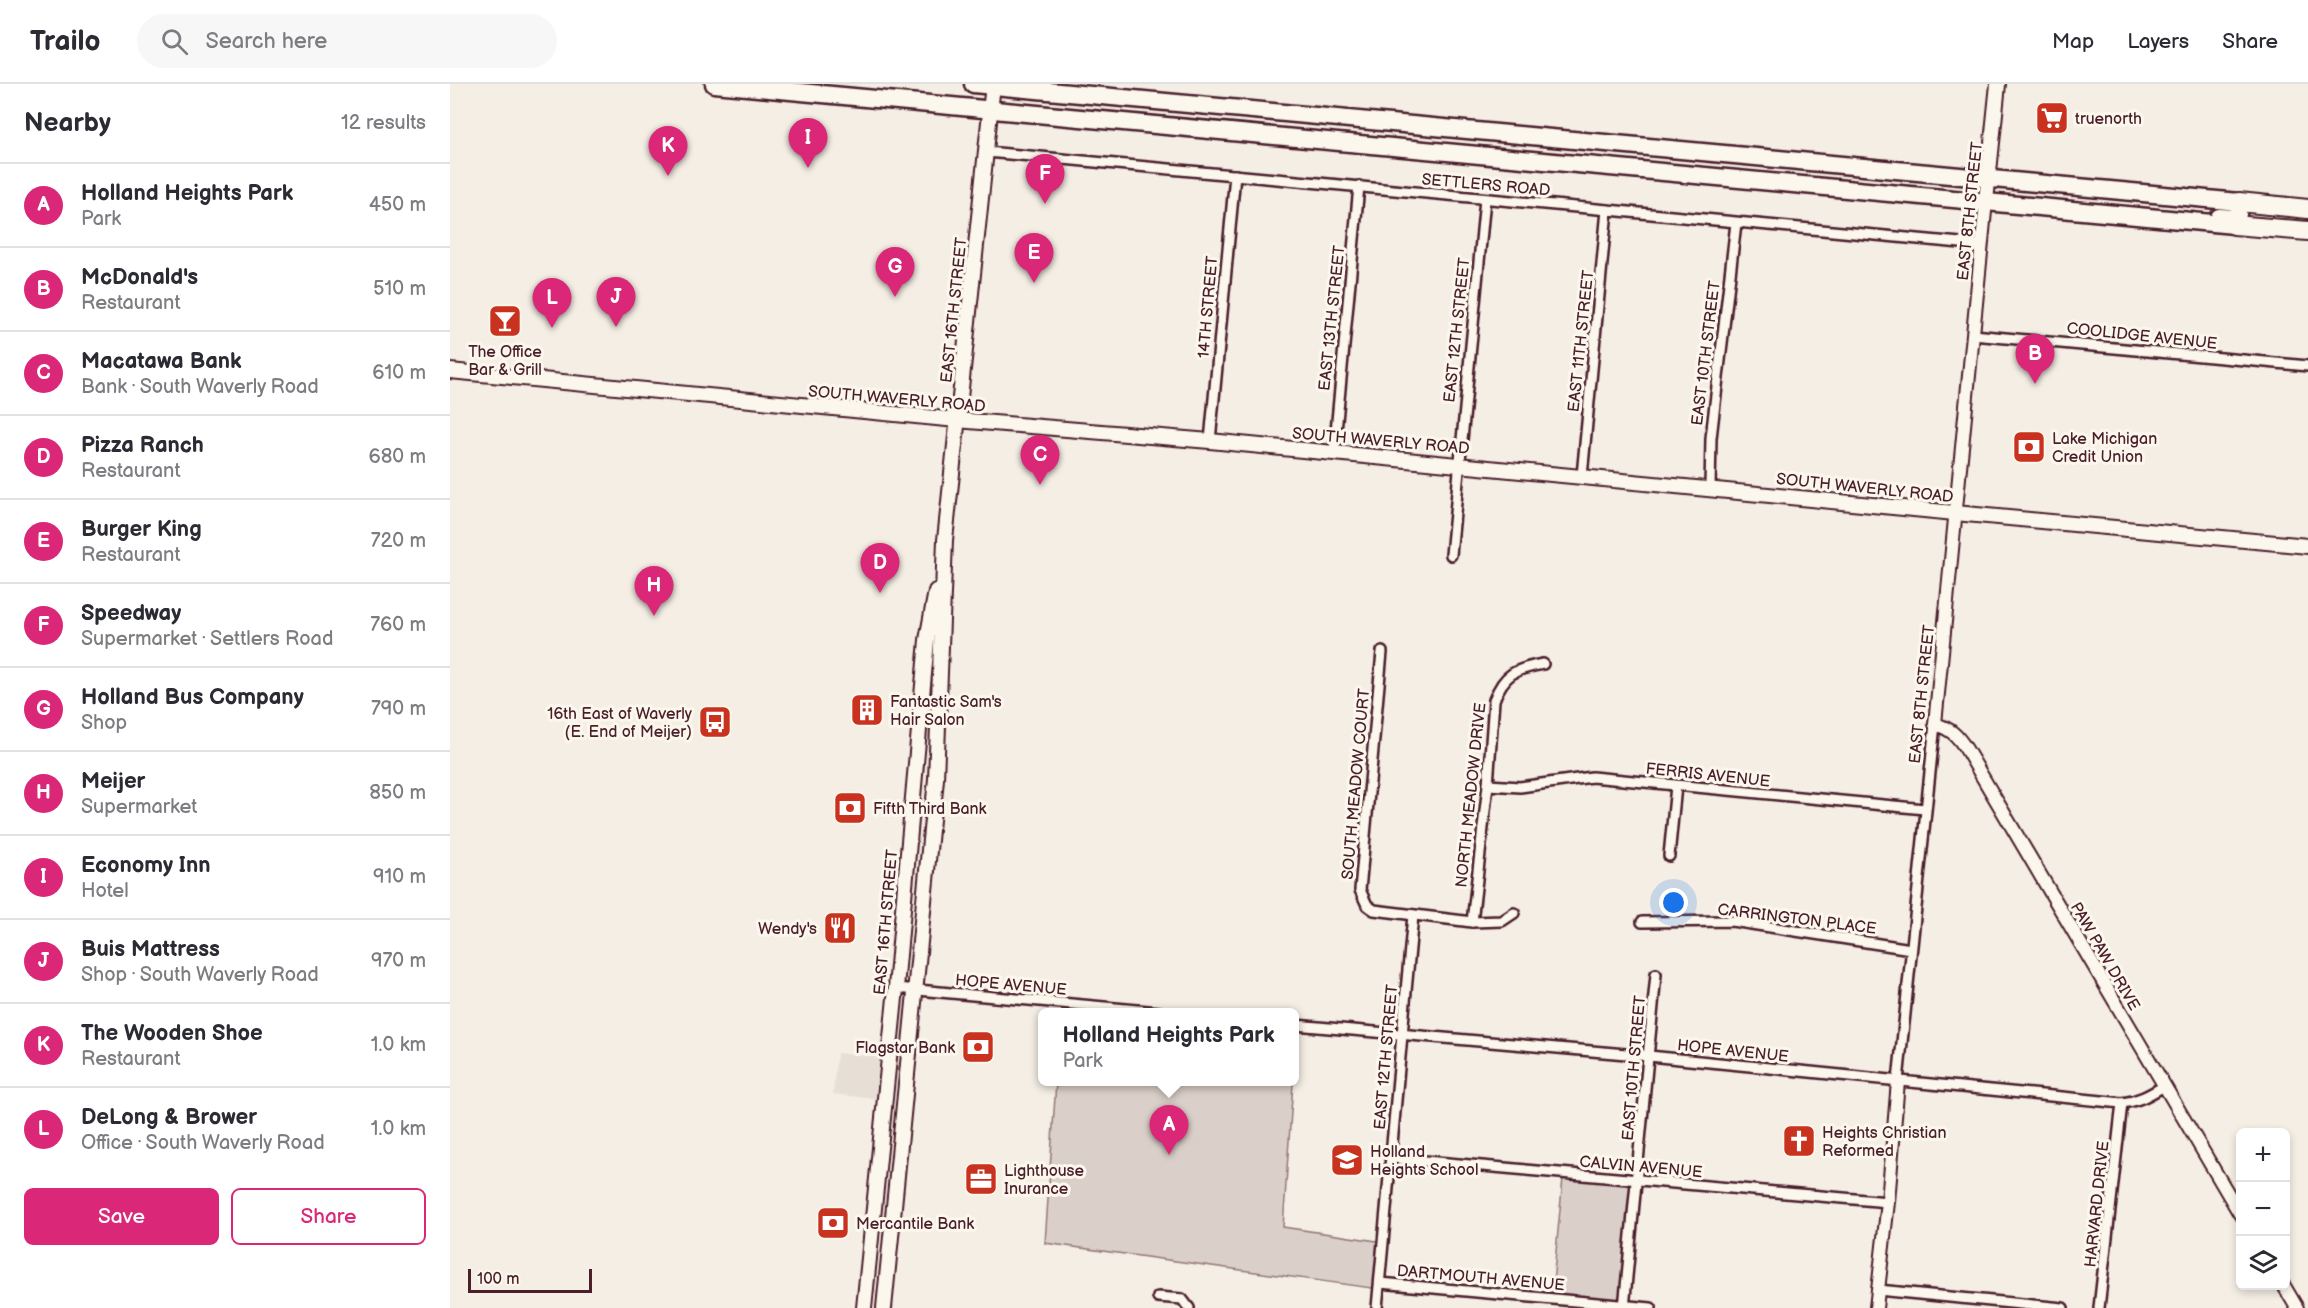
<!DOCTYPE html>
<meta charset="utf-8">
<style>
:root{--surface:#fff;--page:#f7f7f7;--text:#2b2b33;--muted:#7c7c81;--line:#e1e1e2;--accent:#db2777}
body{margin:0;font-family:"Balsamiq Sans",sans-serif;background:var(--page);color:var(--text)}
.controls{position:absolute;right:18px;bottom:18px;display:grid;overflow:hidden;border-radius:9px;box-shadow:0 3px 9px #0003}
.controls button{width:54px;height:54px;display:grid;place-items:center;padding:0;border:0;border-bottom:2px solid var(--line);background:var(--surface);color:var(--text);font:30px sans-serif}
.scale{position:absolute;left:18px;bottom:15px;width:124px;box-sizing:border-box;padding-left:6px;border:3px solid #4a1f2b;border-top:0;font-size:16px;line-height:21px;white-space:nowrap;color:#4a1f2b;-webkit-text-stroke:4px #fbf7ec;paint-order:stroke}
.you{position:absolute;left:1224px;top:819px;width:21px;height:21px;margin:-15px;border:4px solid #fff;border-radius:50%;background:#1a73e8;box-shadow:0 0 0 9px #1a73e833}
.badge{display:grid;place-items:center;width:39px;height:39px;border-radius:50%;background:var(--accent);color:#fff;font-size:20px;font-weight:700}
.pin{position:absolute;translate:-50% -50px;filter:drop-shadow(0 2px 3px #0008)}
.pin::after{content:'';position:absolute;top:32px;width:21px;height:18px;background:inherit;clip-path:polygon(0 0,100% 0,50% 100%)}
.popup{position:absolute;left:588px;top:924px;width:261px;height:78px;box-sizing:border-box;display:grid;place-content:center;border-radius:9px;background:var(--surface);filter:drop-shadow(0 2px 4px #0005);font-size:20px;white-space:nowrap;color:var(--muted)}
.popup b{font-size:22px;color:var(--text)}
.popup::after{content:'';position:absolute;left:50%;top:100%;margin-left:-12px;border:12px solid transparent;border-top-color:var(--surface)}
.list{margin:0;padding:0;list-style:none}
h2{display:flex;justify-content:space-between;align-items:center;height:78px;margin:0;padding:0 24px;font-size:26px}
h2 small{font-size:20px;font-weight:400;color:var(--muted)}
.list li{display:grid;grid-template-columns:39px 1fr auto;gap:18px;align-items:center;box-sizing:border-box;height:84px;padding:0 24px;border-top:2px solid var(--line)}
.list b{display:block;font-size:22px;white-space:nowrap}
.list p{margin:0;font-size:20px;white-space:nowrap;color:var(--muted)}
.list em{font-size:20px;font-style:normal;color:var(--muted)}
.actions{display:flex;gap:12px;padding:18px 24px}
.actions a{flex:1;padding:14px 0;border:2px solid var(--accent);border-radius:9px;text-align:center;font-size:21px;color:var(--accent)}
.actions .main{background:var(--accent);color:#fff}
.icon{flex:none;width:33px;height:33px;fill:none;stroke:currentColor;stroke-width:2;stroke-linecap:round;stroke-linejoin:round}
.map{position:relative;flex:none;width:1858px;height:1224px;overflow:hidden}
header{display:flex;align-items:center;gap:36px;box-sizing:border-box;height:84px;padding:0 30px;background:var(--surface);border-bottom:2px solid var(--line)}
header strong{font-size:28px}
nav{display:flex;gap:33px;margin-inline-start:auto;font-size:21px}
.search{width:420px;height:54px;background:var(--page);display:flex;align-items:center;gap:15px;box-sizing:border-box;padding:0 21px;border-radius:33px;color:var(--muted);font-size:22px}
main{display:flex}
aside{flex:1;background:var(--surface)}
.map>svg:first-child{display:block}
</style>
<header>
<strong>Trailo</strong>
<div class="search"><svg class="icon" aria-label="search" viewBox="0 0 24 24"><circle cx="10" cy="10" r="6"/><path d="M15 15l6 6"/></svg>Search here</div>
<nav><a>Map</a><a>Layers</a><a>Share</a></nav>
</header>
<main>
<aside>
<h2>Nearby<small>12 results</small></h2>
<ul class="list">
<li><span class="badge">A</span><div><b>Holland Heights Park</b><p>Park</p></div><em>450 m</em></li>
<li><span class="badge">B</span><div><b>McDonald's</b><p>Restaurant</p></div><em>510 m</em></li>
<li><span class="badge">C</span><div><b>Macatawa Bank</b><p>Bank · South Waverly Road</p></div><em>610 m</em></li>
<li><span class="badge">D</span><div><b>Pizza Ranch</b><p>Restaurant</p></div><em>680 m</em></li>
<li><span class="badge">E</span><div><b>Burger King</b><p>Restaurant</p></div><em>720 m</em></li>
<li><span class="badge">F</span><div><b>Speedway</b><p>Supermarket · Settlers Road</p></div><em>760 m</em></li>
<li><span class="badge">G</span><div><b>Holland Bus Company</b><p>Shop</p></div><em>790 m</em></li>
<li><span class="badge">H</span><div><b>Meijer</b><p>Supermarket</p></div><em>850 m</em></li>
<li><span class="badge">I</span><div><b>Economy Inn</b><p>Hotel</p></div><em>910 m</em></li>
<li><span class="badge">J</span><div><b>Buis Mattress</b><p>Shop · South Waverly Road</p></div><em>970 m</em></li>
<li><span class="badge">K</span><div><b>The Wooden Shoe</b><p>Restaurant</p></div><em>1.0 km</em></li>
<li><span class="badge">L</span><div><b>DeLong &amp; Brower</b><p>Office · South Waverly Road</p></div><em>1.0 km</em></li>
</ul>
<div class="actions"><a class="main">Save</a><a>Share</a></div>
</aside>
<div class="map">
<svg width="1858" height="1224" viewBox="0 0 1858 1224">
<rect width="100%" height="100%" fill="#f4eee4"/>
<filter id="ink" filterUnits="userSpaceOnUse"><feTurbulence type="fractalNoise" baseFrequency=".0167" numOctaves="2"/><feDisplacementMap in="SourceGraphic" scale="12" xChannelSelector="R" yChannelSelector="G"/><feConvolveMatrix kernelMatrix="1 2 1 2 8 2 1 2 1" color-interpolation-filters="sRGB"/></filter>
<g filter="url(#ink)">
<path fill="#e7dfd6" d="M 387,969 L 430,973 L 426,1015 L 383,1010 Z"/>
<g fill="#dbd0c9" stroke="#92787a" stroke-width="1.5">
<path d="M 606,998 L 843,999 L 833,1143 L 933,1158 L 929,1205 L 595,1159 Z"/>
<path d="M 1113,1094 L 1177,1100 L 1180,1102 L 1170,1213 L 1164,1216 L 1102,1210 Z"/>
</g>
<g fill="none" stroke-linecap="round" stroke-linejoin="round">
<defs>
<g id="minor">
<path d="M 537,68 L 1532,161"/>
<path d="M 1523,251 L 1858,282"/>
<path d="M 760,357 L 785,91"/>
<path d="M 884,369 L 909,102"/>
<path d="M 1132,392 L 1157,126"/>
<path d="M 1260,404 L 1261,354 L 1286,139"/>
<path d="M 1001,471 L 1035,115"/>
<path d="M 932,568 L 910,806 L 917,821 L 924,826 L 1022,838 L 1052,837 L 1064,829"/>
<path d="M 1038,701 L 1070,703 L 1142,693 L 1475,725"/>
<path d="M 1219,772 L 1226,702"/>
<path d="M 1022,838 L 1038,701 L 1044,616 C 1054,589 1066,585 1093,580"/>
<path d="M 1192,838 L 1282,837 L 1461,865"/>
<path d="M 446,904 L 709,928"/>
<path d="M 845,941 L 1199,972 L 1672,1019 C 1689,1017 1699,1011 1714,1002"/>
<path d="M 1448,997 L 1485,640"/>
<path d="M 941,1074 L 1438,1118"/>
<path d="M 930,1199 L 1201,1224"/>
<path d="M 1428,1206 L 1613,1224"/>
<path d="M 708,1213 L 732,1215 L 739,1224"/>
<path d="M 927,1224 L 963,831"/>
<path d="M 1174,1224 L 1206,890"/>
<path d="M 1649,1224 L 1672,1019"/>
</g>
<g id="tertiary">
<path d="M 1536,117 L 1485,640 C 1501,645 1507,651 1516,665 L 1790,1130"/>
<path d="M 1834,1202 L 1847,1224"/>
<path d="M 1426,1224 L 1438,1118 L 1448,997"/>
</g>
<g id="secondary">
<path d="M 1536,117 L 1548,0"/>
<path d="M 0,287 L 507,336 L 760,357 L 1505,429 L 1858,462"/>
<path d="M 414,1224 L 446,904 L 477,556 L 486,507"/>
<path d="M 434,1224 L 486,695 L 495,456 L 543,0"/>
</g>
<g id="trunk">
<path d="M 264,0 L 1784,141"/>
<path d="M 523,0 L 1789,118 L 1788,130 L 1785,134 L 1769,133"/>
</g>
<g id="motorway">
<path d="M 1789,118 L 1858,125"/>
<path d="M 1784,141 L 1858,147"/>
</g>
</defs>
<use href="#minor" stroke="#4a1f2b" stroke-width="14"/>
<use href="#tertiary" stroke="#4a1f2b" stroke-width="16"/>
<use href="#secondary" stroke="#4a1f2b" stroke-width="18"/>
<use href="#trunk" stroke="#4a1f2b" stroke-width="21"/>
<use href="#motorway" stroke="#4a1f2b" stroke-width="22"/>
<use href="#minor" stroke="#fbf7ec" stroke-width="9"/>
<use href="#tertiary" stroke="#fbf7ec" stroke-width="12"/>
<use href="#secondary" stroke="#fbf7ec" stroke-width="14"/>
<use href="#trunk" stroke="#fbf7ec" stroke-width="16"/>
<use href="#motorway" stroke="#fbf7ec" stroke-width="18"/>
</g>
</g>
<defs>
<symbol id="supermarket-square" viewBox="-11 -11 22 22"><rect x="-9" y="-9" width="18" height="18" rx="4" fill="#c8321e" stroke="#fbf7ec"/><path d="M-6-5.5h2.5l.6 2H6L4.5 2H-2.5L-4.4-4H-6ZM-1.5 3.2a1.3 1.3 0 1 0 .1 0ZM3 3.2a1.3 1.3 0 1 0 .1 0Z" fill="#fff"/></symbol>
<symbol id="bar-square" viewBox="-11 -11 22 22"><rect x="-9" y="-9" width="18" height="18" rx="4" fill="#c8321e" stroke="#fbf7ec"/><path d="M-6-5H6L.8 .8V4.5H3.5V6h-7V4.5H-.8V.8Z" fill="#fff"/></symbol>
<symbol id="bank-square" viewBox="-11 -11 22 22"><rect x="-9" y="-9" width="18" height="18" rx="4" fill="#c8321e" stroke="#fbf7ec"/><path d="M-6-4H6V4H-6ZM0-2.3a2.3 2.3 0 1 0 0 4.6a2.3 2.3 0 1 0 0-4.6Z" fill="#fff"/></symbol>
<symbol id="building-square" viewBox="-11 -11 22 22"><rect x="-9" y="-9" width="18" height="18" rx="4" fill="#c8321e" stroke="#fbf7ec"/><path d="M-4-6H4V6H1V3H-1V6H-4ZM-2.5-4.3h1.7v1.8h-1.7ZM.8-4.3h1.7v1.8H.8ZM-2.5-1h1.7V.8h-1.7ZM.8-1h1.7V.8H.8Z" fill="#fff"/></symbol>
<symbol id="bus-square" viewBox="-11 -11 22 22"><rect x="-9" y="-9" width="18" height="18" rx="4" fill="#c8321e" stroke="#fbf7ec"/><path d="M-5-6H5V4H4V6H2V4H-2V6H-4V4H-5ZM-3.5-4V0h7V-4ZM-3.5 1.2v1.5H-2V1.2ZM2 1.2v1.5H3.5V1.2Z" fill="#fff"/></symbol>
<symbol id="restaurant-square" viewBox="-11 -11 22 22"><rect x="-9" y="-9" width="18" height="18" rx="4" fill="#c8321e" stroke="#fbf7ec"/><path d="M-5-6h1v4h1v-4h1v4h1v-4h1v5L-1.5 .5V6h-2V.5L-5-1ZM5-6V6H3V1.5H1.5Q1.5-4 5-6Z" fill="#fff"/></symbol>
<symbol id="church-square" viewBox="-11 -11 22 22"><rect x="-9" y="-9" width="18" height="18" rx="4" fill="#c8321e" stroke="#fbf7ec"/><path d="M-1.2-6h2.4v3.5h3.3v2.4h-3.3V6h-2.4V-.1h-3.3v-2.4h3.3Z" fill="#fff"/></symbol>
<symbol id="school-square" viewBox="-11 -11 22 22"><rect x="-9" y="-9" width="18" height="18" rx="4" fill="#c8321e" stroke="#fbf7ec"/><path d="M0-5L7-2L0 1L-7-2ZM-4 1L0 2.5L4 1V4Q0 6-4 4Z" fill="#fff"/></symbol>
<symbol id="office-square" viewBox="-11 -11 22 22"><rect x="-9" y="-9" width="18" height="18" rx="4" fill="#c8321e" stroke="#fbf7ec"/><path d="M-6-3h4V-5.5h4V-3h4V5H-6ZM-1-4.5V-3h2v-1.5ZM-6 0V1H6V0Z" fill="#fff"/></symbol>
</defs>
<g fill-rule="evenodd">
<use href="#supermarket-square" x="1583" y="15" width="38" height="38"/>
<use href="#bar-square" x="36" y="218" width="38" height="38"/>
<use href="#bank-square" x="1560" y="344" width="38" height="38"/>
<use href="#building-square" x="398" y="607" width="38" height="38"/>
<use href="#bus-square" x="246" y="619" width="38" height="38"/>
<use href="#bank-square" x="381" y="705" width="38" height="38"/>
<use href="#restaurant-square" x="371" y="825" width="38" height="38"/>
<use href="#bank-square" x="509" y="944" width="38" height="38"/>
<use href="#church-square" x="1330" y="1038" width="38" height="38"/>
<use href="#school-square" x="878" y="1057" width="38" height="38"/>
<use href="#office-square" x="512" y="1076" width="38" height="38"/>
<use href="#bank-square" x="364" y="1120" width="38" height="38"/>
</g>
<g text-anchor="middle" stroke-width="6" stroke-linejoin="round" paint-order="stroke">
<g font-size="16" fill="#4a1f2b" stroke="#fbf7ec" text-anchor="start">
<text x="1625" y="40">truenorth</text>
<text x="55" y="273" text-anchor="middle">The Office<tspan x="55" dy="18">Bar &amp; Grill</tspan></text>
<text x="1602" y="360">Lake Michigan<tspan x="1602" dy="18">Credit Union</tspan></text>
<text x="440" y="623">Fantastic Sam's<tspan x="440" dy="18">Hair Salon</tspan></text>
<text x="242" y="635" text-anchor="end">16th East of Waverly<tspan x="242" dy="18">(E. End of Meijer)</tspan></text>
<text x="423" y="730">Fifth Third Bank</text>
<text x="367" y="850" text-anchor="end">Wendy's</text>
<text x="505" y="969" text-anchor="end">Flagstar Bank</text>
<text x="1372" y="1054">Heights Christian<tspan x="1372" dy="18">Reformed</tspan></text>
<text x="920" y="1073">Holland<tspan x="920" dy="18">Heights School</tspan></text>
<text x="554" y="1092">Lighthouse<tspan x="554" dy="18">Inurance</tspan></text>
<text x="406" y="1145">Mercantile Bank</text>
</g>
<g font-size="16" fill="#4a1f2b" stroke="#fbf7ec">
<text transform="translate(1036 100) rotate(5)" y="6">SETTLERS ROAD</text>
<text transform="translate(1519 127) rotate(-84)" y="6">EAST 8TH STREET</text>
<text transform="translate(757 223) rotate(-85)" y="6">14TH STREET</text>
<text transform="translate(503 226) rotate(-84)" y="6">EAST 16TH STREET</text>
<text transform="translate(881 234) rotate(-84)" y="6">EAST 13TH STREET</text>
<text transform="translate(1006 246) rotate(-84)" y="6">EAST 12TH STREET</text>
<text transform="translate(1692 251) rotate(6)" y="6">COOLIDGE AVENUE</text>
<text transform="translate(1130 257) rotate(-84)" y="6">EAST 11TH STREET</text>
<text transform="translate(1255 269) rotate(-83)" y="6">EAST 10TH STREET</text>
<text transform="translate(447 314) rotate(5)" y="6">SOUTH WAVERLY ROAD</text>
<text transform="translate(931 356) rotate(5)" y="6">SOUTH WAVERLY ROAD</text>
<text transform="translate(1415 403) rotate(6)" y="6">SOUTH WAVERLY ROAD</text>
<text transform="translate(1471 610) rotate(-84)" y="6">EAST 8TH STREET</text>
<text transform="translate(1258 690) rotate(6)" y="6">FERRIS AVENUE</text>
<text transform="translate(905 700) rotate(-85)" y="6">SOUTH MEADOW COURT</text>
<text transform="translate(1020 711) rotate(-84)" y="6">NORTH MEADOW DRIVE</text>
<text transform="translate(1347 834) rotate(7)" y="6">CARRINGTON PLACE</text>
<text transform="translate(435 838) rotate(-85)" y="6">EAST 16TH STREET</text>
<text transform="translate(1656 872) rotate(60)" y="6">PAW PAW DRIVE</text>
<text transform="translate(561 900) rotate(5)" y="6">HOPE AVENUE</text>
<text transform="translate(1283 966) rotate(6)" y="6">HOPE AVENUE</text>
<text transform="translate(935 973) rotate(-85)" y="6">EAST 12TH STREET</text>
<text transform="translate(1183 984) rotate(-85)" y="6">EAST 10TH STREET</text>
<text transform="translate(1191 1082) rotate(5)" y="6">CALVIN AVENUE</text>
<text transform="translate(1646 1120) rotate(-84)" y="6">HARVARD DRIVE</text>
<text transform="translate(1031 1193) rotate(5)" y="6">DARTMOUTH AVENUE</text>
</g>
</g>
</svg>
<div class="controls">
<button>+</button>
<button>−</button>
<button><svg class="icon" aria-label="layers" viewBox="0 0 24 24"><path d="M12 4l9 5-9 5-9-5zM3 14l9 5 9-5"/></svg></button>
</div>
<div class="scale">100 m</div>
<div class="you"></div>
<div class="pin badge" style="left:719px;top:1071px">A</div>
<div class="popup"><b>Holland Heights Park</b>Park</div>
<div class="pin badge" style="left:1585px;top:300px">B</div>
<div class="pin badge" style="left:590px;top:401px">C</div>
<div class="pin badge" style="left:430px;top:509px">D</div>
<div class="pin badge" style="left:584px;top:199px">E</div>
<div class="pin badge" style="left:595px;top:120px">F</div>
<div class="pin badge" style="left:445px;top:213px">G</div>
<div class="pin badge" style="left:204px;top:532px">H</div>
<div class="pin badge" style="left:358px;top:84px">I</div>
<div class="pin badge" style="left:166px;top:243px">J</div>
<div class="pin badge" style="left:218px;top:92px">K</div>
<div class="pin badge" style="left:102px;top:244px">L</div>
</div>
</main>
